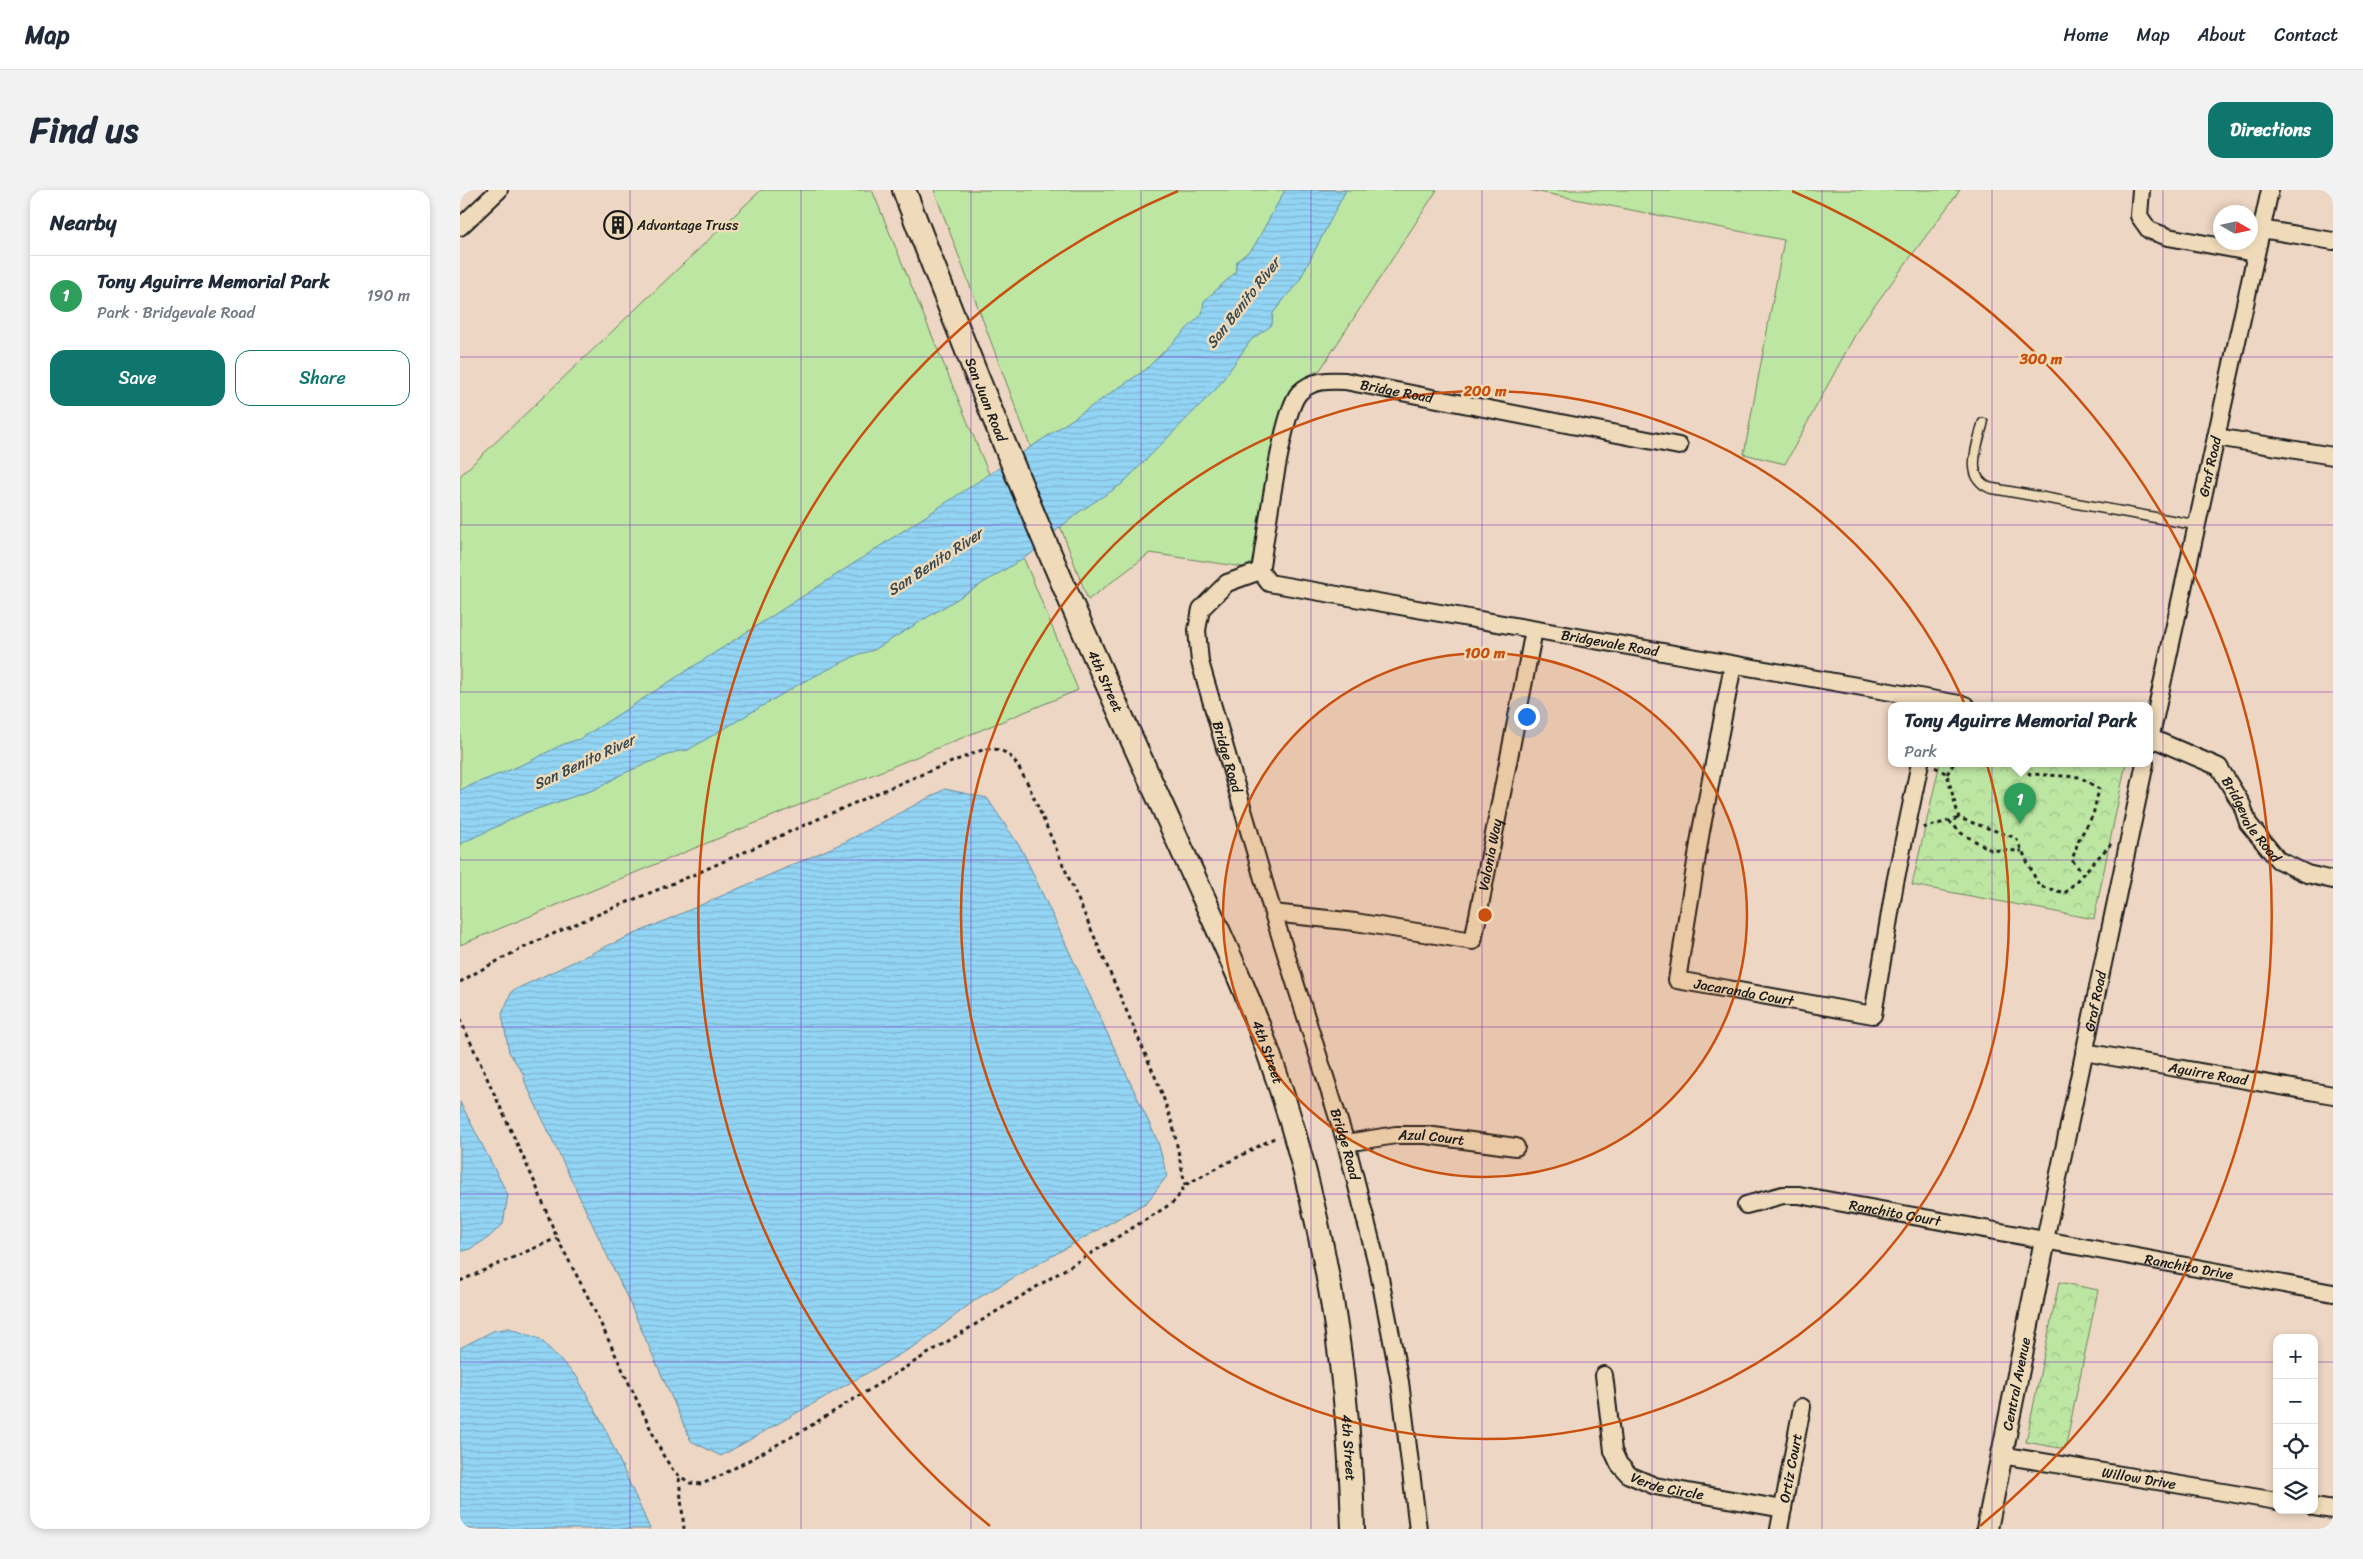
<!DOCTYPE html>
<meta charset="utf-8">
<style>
:root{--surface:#fff;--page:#f2f2f3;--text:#1f2937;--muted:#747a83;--line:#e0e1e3;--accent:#0f766e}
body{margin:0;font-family:Sriracha,sans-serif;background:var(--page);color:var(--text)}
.controls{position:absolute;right:15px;bottom:15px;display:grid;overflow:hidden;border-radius:10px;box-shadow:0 2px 8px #0003}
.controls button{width:45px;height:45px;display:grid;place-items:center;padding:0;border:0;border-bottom:1px solid var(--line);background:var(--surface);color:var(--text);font:25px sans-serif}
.compass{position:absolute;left:1753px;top:15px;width:45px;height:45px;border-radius:50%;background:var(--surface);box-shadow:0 2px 8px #0003;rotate:99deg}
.you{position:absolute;left:1066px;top:526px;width:18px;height:18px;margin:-12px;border:4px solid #fff;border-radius:50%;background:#1a73e8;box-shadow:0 0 0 8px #1a73e833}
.badge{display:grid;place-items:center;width:32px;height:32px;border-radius:50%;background:var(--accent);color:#fff;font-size:16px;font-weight:700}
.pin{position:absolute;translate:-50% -41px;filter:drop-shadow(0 1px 2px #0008)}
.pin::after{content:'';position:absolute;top:26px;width:18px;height:15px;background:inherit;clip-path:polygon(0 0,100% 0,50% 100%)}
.popup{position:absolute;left:1428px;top:512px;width:265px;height:65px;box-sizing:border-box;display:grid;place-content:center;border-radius:10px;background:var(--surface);filter:drop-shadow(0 1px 4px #0005);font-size:16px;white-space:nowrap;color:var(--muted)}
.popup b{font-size:19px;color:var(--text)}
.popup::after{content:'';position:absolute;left:50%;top:100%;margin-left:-10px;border:10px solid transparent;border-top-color:var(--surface)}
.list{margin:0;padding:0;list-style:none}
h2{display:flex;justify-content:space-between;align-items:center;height:65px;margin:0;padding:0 20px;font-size:21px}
h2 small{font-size:16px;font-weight:400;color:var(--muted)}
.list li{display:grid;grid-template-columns:32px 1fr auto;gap:15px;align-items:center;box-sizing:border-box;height:80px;padding:0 20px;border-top:1px solid var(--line)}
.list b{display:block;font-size:19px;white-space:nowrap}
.list p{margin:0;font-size:16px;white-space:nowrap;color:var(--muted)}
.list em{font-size:16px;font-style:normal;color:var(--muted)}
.actions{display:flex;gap:10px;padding:15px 20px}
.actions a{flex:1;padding:11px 0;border:1px solid var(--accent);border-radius:15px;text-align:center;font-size:18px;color:var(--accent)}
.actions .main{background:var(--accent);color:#fff}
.icon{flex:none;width:28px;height:28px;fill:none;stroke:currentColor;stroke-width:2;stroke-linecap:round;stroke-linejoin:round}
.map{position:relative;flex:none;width:1873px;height:1339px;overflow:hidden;border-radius:15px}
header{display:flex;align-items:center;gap:30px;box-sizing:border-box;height:70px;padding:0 25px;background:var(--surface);border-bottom:1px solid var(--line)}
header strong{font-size:24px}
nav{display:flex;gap:28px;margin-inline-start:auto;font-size:18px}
.intro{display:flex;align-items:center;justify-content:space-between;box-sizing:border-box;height:120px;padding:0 30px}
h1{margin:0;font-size:35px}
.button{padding:12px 22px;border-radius:15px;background:var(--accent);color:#fff;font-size:18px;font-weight:700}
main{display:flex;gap:30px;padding:0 30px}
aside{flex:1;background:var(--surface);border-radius:15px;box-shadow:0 2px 8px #0003}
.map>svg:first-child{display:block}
</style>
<header>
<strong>Map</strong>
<nav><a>Home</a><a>Map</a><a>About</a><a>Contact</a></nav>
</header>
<div class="intro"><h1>Find us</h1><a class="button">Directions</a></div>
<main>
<aside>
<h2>Nearby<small></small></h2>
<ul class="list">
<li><span class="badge" style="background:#2e9e5b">1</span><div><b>Tony Aguirre Memorial Park</b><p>Park · Bridgevale Road</p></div><em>190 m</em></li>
</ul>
<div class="actions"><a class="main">Save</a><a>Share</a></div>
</aside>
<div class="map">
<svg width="1873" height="1339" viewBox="0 0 1873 1339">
<defs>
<pattern id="park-crowns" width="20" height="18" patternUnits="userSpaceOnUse" patternTransform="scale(1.25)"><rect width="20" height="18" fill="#bce6a2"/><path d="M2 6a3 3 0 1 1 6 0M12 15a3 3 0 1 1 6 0" fill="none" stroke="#a1c58b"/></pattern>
<pattern id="water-rules" width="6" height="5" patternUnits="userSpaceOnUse" patternTransform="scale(1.25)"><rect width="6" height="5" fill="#93d5f5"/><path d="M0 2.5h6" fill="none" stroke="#7eb6d1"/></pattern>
</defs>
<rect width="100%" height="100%" fill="#edd6c3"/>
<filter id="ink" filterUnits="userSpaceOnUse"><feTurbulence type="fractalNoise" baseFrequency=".02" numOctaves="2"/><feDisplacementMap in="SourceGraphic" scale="10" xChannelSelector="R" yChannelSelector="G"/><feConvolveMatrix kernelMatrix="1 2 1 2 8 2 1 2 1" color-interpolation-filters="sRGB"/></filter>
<g filter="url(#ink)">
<g fill="#bce6a2" stroke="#6c815f">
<path d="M 301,0 L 412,0 L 618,500 L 0,755 L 0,286 Z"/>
<path d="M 474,0 L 977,0 L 860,180 L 847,186 L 790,378 L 690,363 L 628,410 Z"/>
<path d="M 1069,0 L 1500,0 L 1401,134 L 1325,274 L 1284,264 L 1324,50 Z"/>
</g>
<g fill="url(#park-crowns)" stroke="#6c815f">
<path d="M 1480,573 L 1666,573 L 1634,729 L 1452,695 Z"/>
<path d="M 1599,1092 L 1638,1100 L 1605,1259 L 1566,1252 Z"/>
</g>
<g fill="url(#water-rules)" stroke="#638b9e">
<path d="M 825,0 L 886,0 L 839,91 L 813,123 L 812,135 L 791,150 L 757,198 L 662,294 L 622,320 L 584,350 L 572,363 L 414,460 L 399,464 L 341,493 L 228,560 L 215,562 L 162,584 L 136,599 L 65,623 L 0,654 L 0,600 C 22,590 44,583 66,573 C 86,564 98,554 120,549 L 376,385 L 589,245 L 685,180 L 742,124 L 744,111 L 775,83 L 777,71 L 793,58 Z"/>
<path d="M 485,599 L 527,608 L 562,660 L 698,952 L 707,986 L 687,1012 L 518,1108 L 458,1154 L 261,1266 L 231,1251 L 166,1105 L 65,892 L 64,885 L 49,862 L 42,824 L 52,801 L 147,756 L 385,652 Z"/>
<path d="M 0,912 L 48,1005 L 43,1034 L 28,1048 L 10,1059 L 0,1062 Z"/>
<path d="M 49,1138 L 80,1149 L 117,1187 L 144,1236 L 190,1339 L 0,1339 L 0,1158 L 33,1141 Z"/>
</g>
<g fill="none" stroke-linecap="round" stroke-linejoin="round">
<defs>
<path id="service" d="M 1523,233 C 1518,254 1503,287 1530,298 L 1737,335"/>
<g id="minor">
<path d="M 1681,0 L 1679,26 L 1689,40 L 1708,47 L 1795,63"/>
<path d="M 0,37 L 39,0"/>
<path d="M 1801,39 L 1873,51"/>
<path d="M 1756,247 L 1873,266"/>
<path id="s1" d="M 800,381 L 767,393 L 741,419 L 737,440 L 740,472 L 813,723 L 886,953 L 918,1078 L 940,1192 L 958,1339"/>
<path id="s2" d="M 800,381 L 809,393 L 1505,515"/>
<path id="s3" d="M 800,381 C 806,348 821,223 839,203 C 851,190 869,190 885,191 L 1219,256"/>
<path id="s4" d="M 1273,475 L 1241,641 L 1217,790 L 1413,825 L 1435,693 L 1460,573"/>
<path id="s5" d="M 1689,547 L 1759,577 L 1782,615 L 1788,633 L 1818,670 L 1847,684 L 1873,690"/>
<path id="s6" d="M 1689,554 L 1810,0"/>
<path id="s7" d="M 813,723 L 895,732 L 1013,751 L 1074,440"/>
<path id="s8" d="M 1624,862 L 1873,905"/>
<path id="s9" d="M 886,953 L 936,945 L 966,945 L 1056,957"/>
<path id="s10" d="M 1286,1015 L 1323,1005 L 1339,1005 L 1873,1103"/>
<path id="s11" d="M 1585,1050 L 1685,573"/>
<path id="s12" d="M 1144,1185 L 1153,1261 L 1159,1274 L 1169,1285 L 1195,1296 L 1323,1319"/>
<path id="s13" d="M 1541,1265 L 1817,1311"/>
<path d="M 1854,1317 L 1873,1320"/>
<path id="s14" d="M 1319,1339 L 1342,1217"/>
</g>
<g id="tertiary">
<path id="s15" d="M 1527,1339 L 1585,1050"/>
</g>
<g id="secondary">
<path id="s16" d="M 444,0 C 498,140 553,280 613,417 C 653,509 695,600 736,691 C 761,746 786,800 806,856 C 862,1011 889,1175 893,1339"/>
</g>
</defs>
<use href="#service" stroke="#1c1c1c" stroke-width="12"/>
<use href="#minor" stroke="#1c1c1c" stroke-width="20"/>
<use href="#tertiary" stroke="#1c1c1c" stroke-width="24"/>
<use href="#secondary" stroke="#1c1c1c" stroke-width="26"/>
<g stroke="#1c1c1c" stroke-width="3" stroke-dasharray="4 4" stroke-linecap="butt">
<path d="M 1555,573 L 1570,584 L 1620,587 L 1639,599 L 1633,625 L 1619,649 L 1612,670 L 1623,684"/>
<path d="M 1475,577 L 1487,584 L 1499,628 L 1556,648 L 1579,696 L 1605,703 L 1651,654"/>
<path d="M 1487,584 L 1494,573"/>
<path d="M 1489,631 L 1501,643 L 1531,660 L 1562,661"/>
<path d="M 1463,638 L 1499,628"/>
<path d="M 0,792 C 73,748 155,718 233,685 C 330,642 426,597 525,559 C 552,557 556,574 568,594 L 700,898 L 713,936 L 725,995"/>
<path d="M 0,829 L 75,993 L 97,1048 L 129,1109 L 203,1265 L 214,1282 L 230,1293 L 242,1294 L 260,1286 L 342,1241 L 703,1019 L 716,1010 L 725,995 L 816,947"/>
<path d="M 0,1091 L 97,1048"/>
<path d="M 219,1288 L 224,1339"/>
</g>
<use href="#service" stroke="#efdbb9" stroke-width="9"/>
<use href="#minor" stroke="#efdbb9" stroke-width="16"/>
<use href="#tertiary" stroke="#efdbb9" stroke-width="20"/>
<use href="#secondary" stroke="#efdbb9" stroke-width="22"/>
</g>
</g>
<path fill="none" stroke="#7b2cbf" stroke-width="1" stroke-opacity="0.55" d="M 170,0 L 170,1339M 341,0 L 341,1339M 511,0 L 511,1339M 681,0 L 681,1339M 851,0 L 851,1339M 1022,0 L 1022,1339M 1192,0 L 1192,1339M 1362,0 L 1362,1339M 1532,0 L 1532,1339M 1703,0 L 1703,1339M 0,167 L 1873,167M 0,335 L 1873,335M 0,502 L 1873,502M 0,670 L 1873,670M 0,837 L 1873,837M 0,1004 L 1873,1004M 0,1172 L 1817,1172M 1854,1172 L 1873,1172"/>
<circle cx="1025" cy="725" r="262" fill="#c9500e" fill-opacity=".12"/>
<g fill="none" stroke="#c9500e" stroke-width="2.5">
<circle cx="1025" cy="725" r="262"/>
<circle cx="1025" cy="725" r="524"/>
<path d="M530 1336A786 786 0 0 1 718 1M1332 1A786 786 0 0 1 1520 1336"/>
</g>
<defs>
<symbol id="building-ring" viewBox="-11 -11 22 22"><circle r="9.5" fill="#efdbb9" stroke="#1c1c1c" stroke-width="1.5"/><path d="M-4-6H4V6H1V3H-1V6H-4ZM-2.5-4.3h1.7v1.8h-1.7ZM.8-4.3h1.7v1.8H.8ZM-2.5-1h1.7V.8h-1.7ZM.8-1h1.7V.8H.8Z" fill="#1c1c1c"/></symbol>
</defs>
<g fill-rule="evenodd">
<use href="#building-ring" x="142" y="19" width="32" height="32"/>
</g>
<g text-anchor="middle" stroke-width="5" stroke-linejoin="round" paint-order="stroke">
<g font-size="14" fill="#1c1c1c" stroke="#efdbb9" text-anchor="start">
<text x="177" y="40">Advantage Truss</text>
</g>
<g font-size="14" fill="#1c1c1c" stroke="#efdbb9">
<text dy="5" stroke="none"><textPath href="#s3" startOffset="285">Bridge Road</textPath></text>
<text dy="5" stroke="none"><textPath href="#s16" startOffset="225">San Juan Road</textPath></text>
<text dy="5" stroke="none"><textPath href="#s6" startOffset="284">Graf Road</textPath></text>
<text dy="5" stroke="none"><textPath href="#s2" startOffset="361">Bridgevale Road</textPath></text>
<text dy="5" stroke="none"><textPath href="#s16" startOffset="531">4th Street</textPath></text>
<text dy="5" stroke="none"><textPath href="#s1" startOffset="224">Bridge Road</textPath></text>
<text dy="5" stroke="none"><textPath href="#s5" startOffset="138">Bridgevale Road</textPath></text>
<text dy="5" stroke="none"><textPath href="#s7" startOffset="290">Valonia Way</textPath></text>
<text dy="5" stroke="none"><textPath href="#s4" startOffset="388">Jacaranda Court</textPath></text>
<text dy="5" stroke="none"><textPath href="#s11" startOffset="244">Graf Road</textPath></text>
<text dy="5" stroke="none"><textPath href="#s16" startOffset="936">4th Street</textPath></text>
<text dy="5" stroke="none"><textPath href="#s8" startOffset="126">Aguirre Road</textPath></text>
<text dy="5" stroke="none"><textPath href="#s9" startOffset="86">Azul Court</textPath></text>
<text dy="5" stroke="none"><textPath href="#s1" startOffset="629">Bridge Road</textPath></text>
<text dy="5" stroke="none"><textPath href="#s10" startOffset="152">Ranchito Court</textPath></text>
<text dy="5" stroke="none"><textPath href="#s10" startOffset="451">Ranchito Drive</textPath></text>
<text dy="5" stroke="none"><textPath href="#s15" startOffset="148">Central Avenue</textPath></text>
<text dy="5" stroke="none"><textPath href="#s16" startOffset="1341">4th Street</textPath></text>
<text dy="5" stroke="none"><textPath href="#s14" startOffset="62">Ortiz Court</textPath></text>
<text dy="5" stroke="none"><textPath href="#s13" startOffset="140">Willow Drive</textPath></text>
<text dy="5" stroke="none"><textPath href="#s12" startOffset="146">Verde Circle</textPath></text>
</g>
<g font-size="15" font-style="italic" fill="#3a4a52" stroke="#efdbb9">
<text transform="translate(783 113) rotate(-52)" y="5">San Benito River</text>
<text transform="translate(475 372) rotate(-33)" y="5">San Benito River</text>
<text transform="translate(124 572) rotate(-25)" y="5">San Benito River</text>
</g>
</g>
<circle cx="1025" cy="725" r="8" fill="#c9500e" stroke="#efdbb9" stroke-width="2.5"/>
<g font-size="15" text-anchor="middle" font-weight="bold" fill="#c9500e" stroke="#efdbb9" stroke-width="5" stroke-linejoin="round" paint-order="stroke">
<text x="1581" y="174">300 m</text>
<text x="1025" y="206">200 m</text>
<text x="1025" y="468">100 m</text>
</g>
</svg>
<div class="controls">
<button>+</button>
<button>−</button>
<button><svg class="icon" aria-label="locate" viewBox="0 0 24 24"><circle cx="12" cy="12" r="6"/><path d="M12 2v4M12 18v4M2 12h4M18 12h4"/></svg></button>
<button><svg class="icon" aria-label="layers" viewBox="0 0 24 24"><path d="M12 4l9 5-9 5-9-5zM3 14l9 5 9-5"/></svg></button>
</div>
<svg class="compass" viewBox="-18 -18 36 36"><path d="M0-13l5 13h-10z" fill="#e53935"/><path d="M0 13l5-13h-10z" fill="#747a83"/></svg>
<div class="you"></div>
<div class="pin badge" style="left:1560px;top:634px;background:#2e9e5b">1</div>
<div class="popup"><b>Tony Aguirre Memorial Park</b>Park</div>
</div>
</main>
